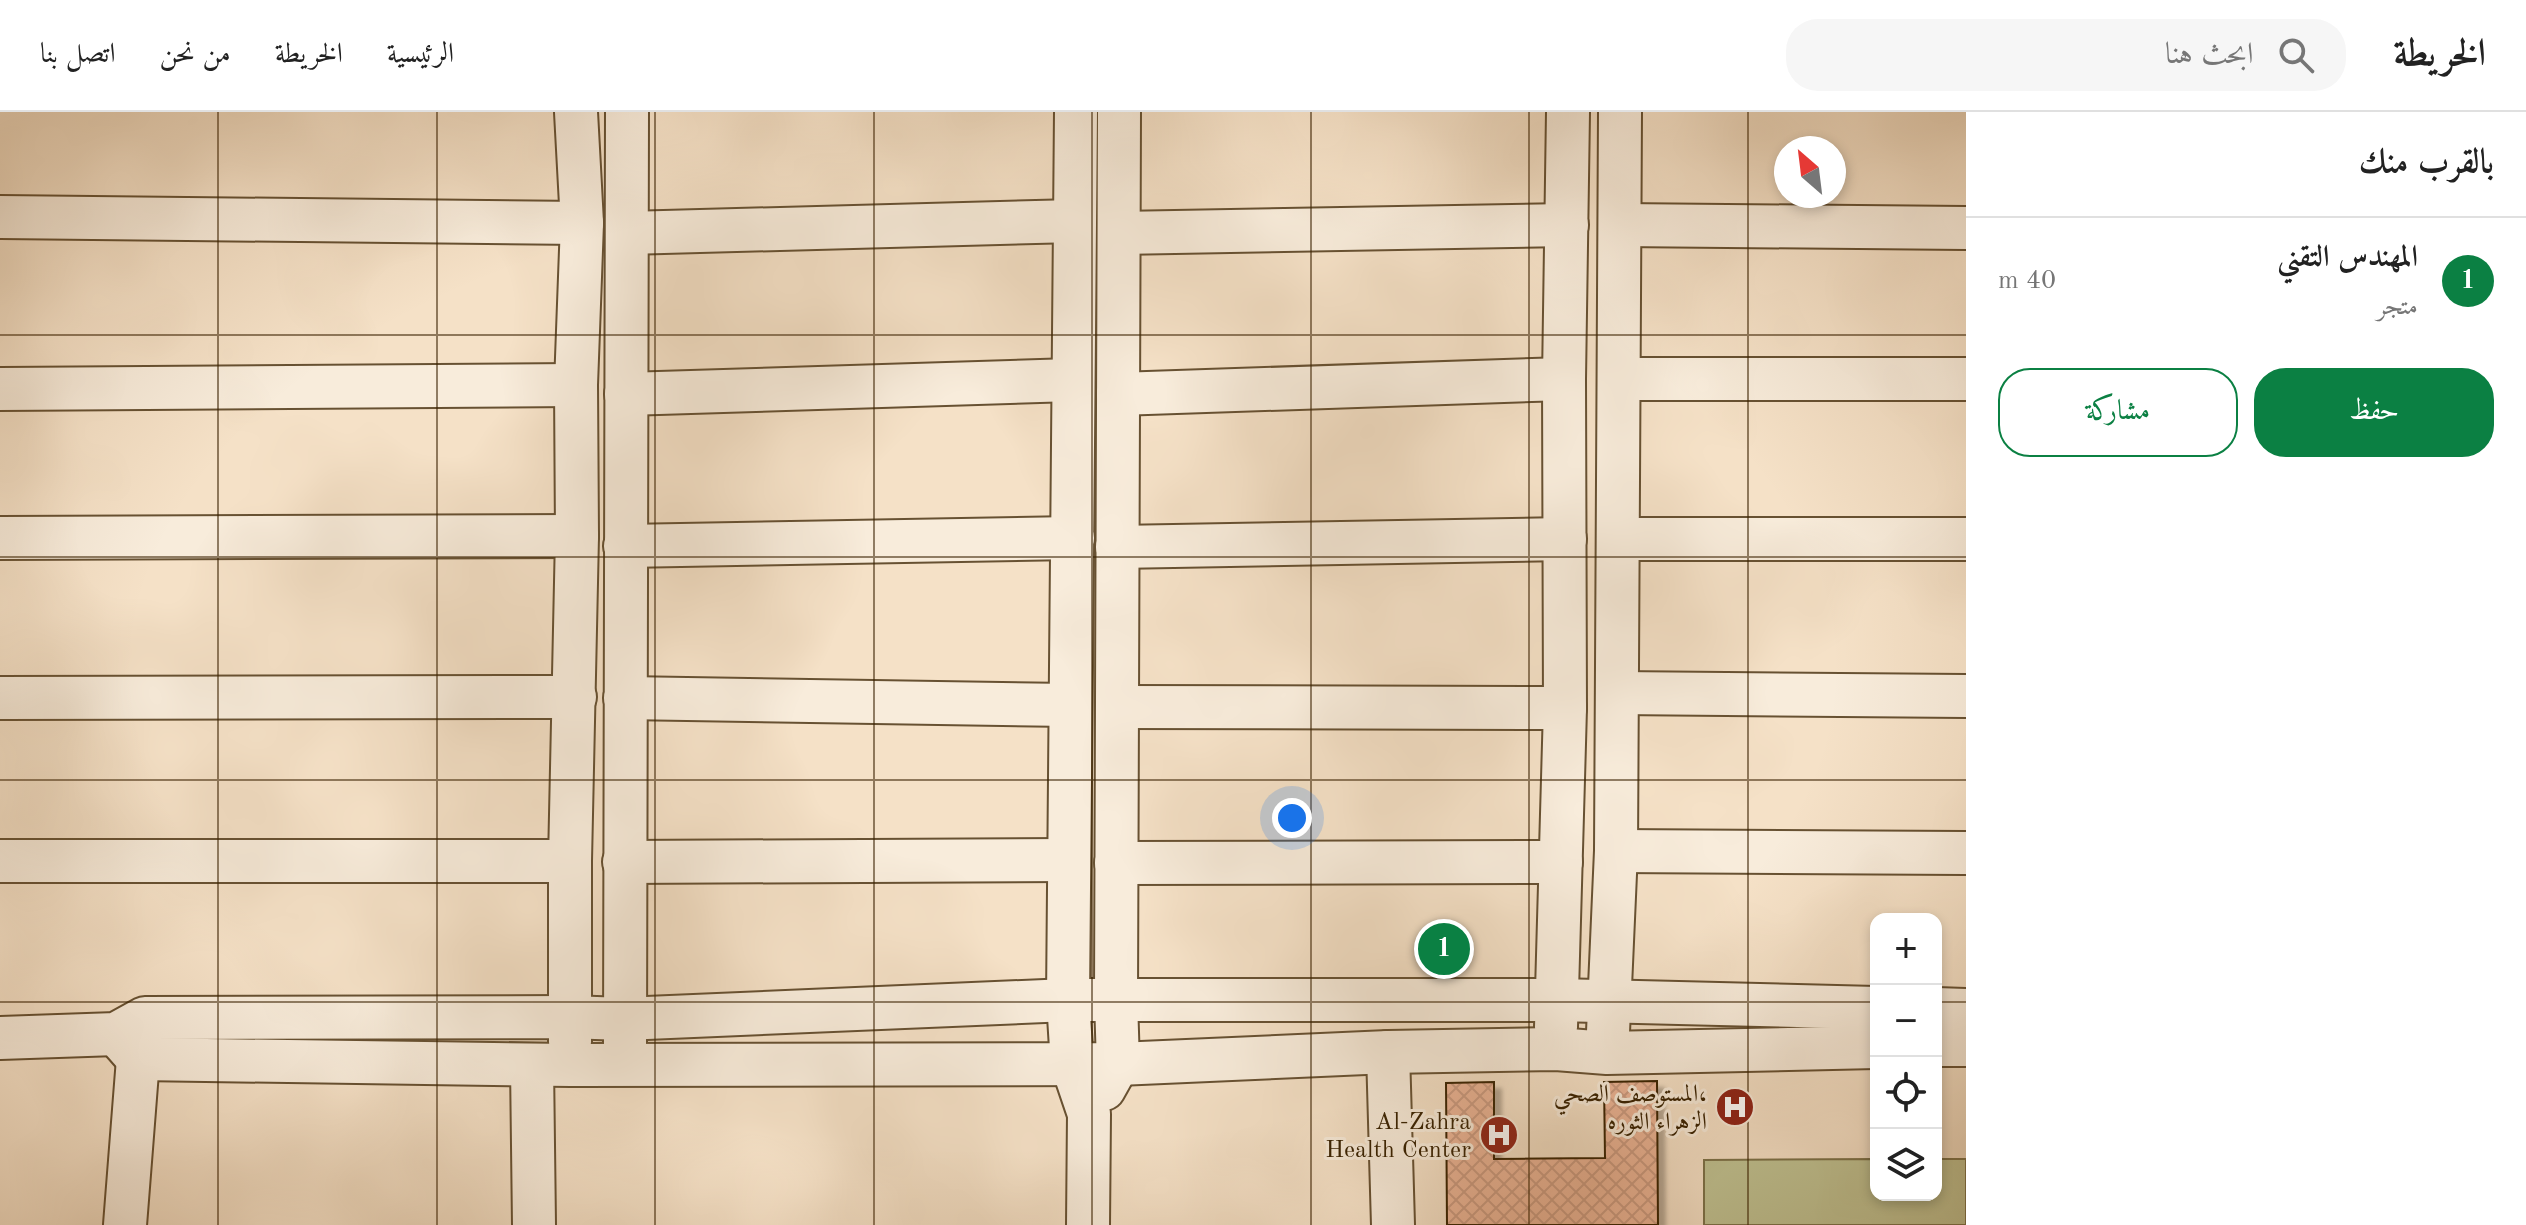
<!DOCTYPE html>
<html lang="ar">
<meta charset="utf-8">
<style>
:root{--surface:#fff;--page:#f6f6f6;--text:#222;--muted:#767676;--line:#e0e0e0;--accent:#0b8043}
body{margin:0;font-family:"Old Standard TT",Amiri,serif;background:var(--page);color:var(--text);direction:rtl}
.controls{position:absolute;right:24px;bottom:24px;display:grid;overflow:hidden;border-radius:16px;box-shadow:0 4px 12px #0003}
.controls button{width:72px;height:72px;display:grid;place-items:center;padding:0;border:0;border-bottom:2px solid var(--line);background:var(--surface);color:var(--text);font:40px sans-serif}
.compass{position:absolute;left:1774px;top:24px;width:72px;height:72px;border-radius:50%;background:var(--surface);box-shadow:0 4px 12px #0003;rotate:332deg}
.you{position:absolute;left:1292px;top:706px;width:28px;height:28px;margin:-20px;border:6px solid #fff;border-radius:50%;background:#1a73e8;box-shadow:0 0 0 12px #1a73e833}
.badge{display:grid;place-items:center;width:52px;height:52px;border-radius:50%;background:var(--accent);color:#fff;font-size:26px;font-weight:700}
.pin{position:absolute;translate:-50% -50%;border:4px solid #fff;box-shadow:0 2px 8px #0006}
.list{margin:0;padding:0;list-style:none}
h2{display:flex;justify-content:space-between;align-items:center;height:104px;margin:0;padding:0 32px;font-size:34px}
h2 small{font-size:26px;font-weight:400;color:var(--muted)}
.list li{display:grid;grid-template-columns:52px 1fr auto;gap:24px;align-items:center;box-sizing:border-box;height:128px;padding:0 32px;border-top:2px solid var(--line)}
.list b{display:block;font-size:30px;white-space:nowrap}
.list p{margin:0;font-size:26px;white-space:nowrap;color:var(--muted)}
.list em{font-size:26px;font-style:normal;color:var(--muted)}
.actions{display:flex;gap:16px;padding:24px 32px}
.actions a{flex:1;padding:18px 0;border:2px solid var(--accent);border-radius:32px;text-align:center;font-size:28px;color:var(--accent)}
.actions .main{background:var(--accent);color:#fff}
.icon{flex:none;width:44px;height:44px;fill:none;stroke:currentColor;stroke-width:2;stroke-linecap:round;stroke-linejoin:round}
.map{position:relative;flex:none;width:1966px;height:1113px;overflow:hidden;direction:ltr}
header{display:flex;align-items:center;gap:48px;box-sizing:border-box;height:112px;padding:0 40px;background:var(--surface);border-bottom:2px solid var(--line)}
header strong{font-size:38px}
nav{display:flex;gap:44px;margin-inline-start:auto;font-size:28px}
.search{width:560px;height:72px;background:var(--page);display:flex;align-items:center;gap:20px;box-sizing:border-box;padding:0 28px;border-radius:32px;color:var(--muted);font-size:30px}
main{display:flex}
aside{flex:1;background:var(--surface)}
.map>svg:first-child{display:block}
</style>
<header>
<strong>الخريطة</strong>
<div class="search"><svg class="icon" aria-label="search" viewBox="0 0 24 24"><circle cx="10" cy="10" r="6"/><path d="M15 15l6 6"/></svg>ابحث هنا</div>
<nav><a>الرئيسية</a><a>الخريطة</a><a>من نحن</a><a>اتصل بنا</a></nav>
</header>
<main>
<aside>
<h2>بالقرب منك<small></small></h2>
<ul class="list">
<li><span class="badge">1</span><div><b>المهندس التقني</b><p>متجر</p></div><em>40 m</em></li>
</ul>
<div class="actions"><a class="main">حفظ</a><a>مشاركة</a></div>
</aside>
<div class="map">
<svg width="1966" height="1113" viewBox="0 0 1966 1113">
<defs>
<pattern id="building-cross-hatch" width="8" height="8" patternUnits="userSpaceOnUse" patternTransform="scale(2)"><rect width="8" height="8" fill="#ebb496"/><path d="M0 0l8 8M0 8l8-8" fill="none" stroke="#ca9a80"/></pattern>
<filter id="shadow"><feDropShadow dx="7" dy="7" stdDeviation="2" flood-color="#0004"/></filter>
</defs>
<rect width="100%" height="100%" fill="#f5e1c7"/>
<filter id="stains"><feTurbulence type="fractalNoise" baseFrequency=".0025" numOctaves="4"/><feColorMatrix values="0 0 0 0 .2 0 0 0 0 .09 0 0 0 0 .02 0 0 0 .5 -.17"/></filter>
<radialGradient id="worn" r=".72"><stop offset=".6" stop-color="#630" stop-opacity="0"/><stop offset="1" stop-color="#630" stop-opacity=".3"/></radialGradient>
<path fill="#bfc293" stroke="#7c724a" stroke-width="2" d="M 1876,1047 L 1876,1083 L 1936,1083 L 1936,1047 L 1966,1047 L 1966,1113 L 1704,1113 L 1704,1048 Z"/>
<path fill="url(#building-cross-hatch)" stroke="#382100" stroke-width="2" filter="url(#shadow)" d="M 1657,969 L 1658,1113 L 1447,1113 L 1446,971 L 1494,970 L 1494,1047 L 1605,1046 L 1604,970 Z"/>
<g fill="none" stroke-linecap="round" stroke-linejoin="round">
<defs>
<g id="street">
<path d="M 1076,0 L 1068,888 L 1072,952 L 1089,1002 L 1088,1113"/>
<path d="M 0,105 L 582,111"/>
<path d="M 1620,113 L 1966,116"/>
<path d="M 627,121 L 1075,109"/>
<path d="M 1119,121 L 1567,113"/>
<path d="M 1619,267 L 1966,267"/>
<path d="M 0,277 L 576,273"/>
<path d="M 626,282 L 1072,268"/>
<path d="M 1118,282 L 1564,267"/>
<path d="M 0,426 L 577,424"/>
<path d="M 1619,427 L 1966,427"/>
<path d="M 625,434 L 1073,426"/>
<path d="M 1117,435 L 1565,427"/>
<path d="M 1617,581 L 1966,584"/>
<path d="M 0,586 L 575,585"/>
<path d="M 625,586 L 1070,593"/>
<path d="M 1117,595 L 1565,596"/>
<path d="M 1616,739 L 1966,741"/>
<path d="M 0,749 L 570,749"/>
<path d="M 624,750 L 1069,748"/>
<path d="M 1116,751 L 1561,750"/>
<path d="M 1936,897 L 1966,898"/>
<path d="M 1556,915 L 1565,596 L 1564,267 L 1568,0"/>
<path d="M 1608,920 L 1616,739 L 1620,0"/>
<path d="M 116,922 L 138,947 L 571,953 L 1118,952 L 1388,940 L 1556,937 L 1607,941 L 1876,935"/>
<path d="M 0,926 L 116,922 L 145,906 L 569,905 L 623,907 L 1068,888 L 1557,888 L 1876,896"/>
<path d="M 570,930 L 570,749 L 577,424 L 576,273 L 582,111 L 576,0"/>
<path d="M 1936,933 L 1966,933"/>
<path d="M 625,936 L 627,0"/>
<path d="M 1388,940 L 1393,1113"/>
<path d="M 532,953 L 534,1113"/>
<path d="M 1104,977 L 1118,952 L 1116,888 L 1119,0"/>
<path d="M 125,1113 L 138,947"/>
</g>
</defs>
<use href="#street" stroke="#675132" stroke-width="46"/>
<use href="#street" stroke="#f8ecdb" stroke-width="42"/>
</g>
<path fill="none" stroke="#382100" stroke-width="2" stroke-opacity="0.55" d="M 218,0 L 218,1113M 437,0 L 437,1113M 655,0 L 655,1113M 874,0 L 874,1113M 1092,0 L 1092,1113M 1311,0 L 1311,1113M 1529,0 L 1529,1113M 1748,0 L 1748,1113M 0,223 L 1966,223M 0,445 L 1966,445M 0,668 L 1966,668M 0,890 L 1876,890M 1936,890 L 1966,890"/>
<defs>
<symbol id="hospital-disc" viewBox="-11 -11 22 22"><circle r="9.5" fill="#8f2418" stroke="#f8ecdb"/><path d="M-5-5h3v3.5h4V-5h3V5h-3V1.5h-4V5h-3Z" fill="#fff"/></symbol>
</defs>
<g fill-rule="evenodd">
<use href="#hospital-disc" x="1713" y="973" width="44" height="44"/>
<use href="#hospital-disc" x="1477" y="1001" width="44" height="44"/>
</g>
<g text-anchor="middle" stroke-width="6" stroke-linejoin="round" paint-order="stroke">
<g font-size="24" fill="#382100" stroke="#f8ecdb" text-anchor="end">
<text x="1707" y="989">المستوصف الصحي،<tspan x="1707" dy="28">الزهراء الثوره</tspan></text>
<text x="1471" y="1017">Al-Zahra<tspan x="1471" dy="28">Health Center</tspan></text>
</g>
</g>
<rect width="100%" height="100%" filter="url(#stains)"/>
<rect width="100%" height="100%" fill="url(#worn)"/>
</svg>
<div class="controls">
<button>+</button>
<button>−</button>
<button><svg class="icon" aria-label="locate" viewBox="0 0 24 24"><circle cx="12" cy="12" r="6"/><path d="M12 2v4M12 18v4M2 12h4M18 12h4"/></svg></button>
<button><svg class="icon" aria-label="layers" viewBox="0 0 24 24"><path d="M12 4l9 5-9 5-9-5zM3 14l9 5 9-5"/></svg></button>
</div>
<svg class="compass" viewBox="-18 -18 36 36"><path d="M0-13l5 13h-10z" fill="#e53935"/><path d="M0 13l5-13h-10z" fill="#767676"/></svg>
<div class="you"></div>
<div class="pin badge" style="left:1444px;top:837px">1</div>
</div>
</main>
